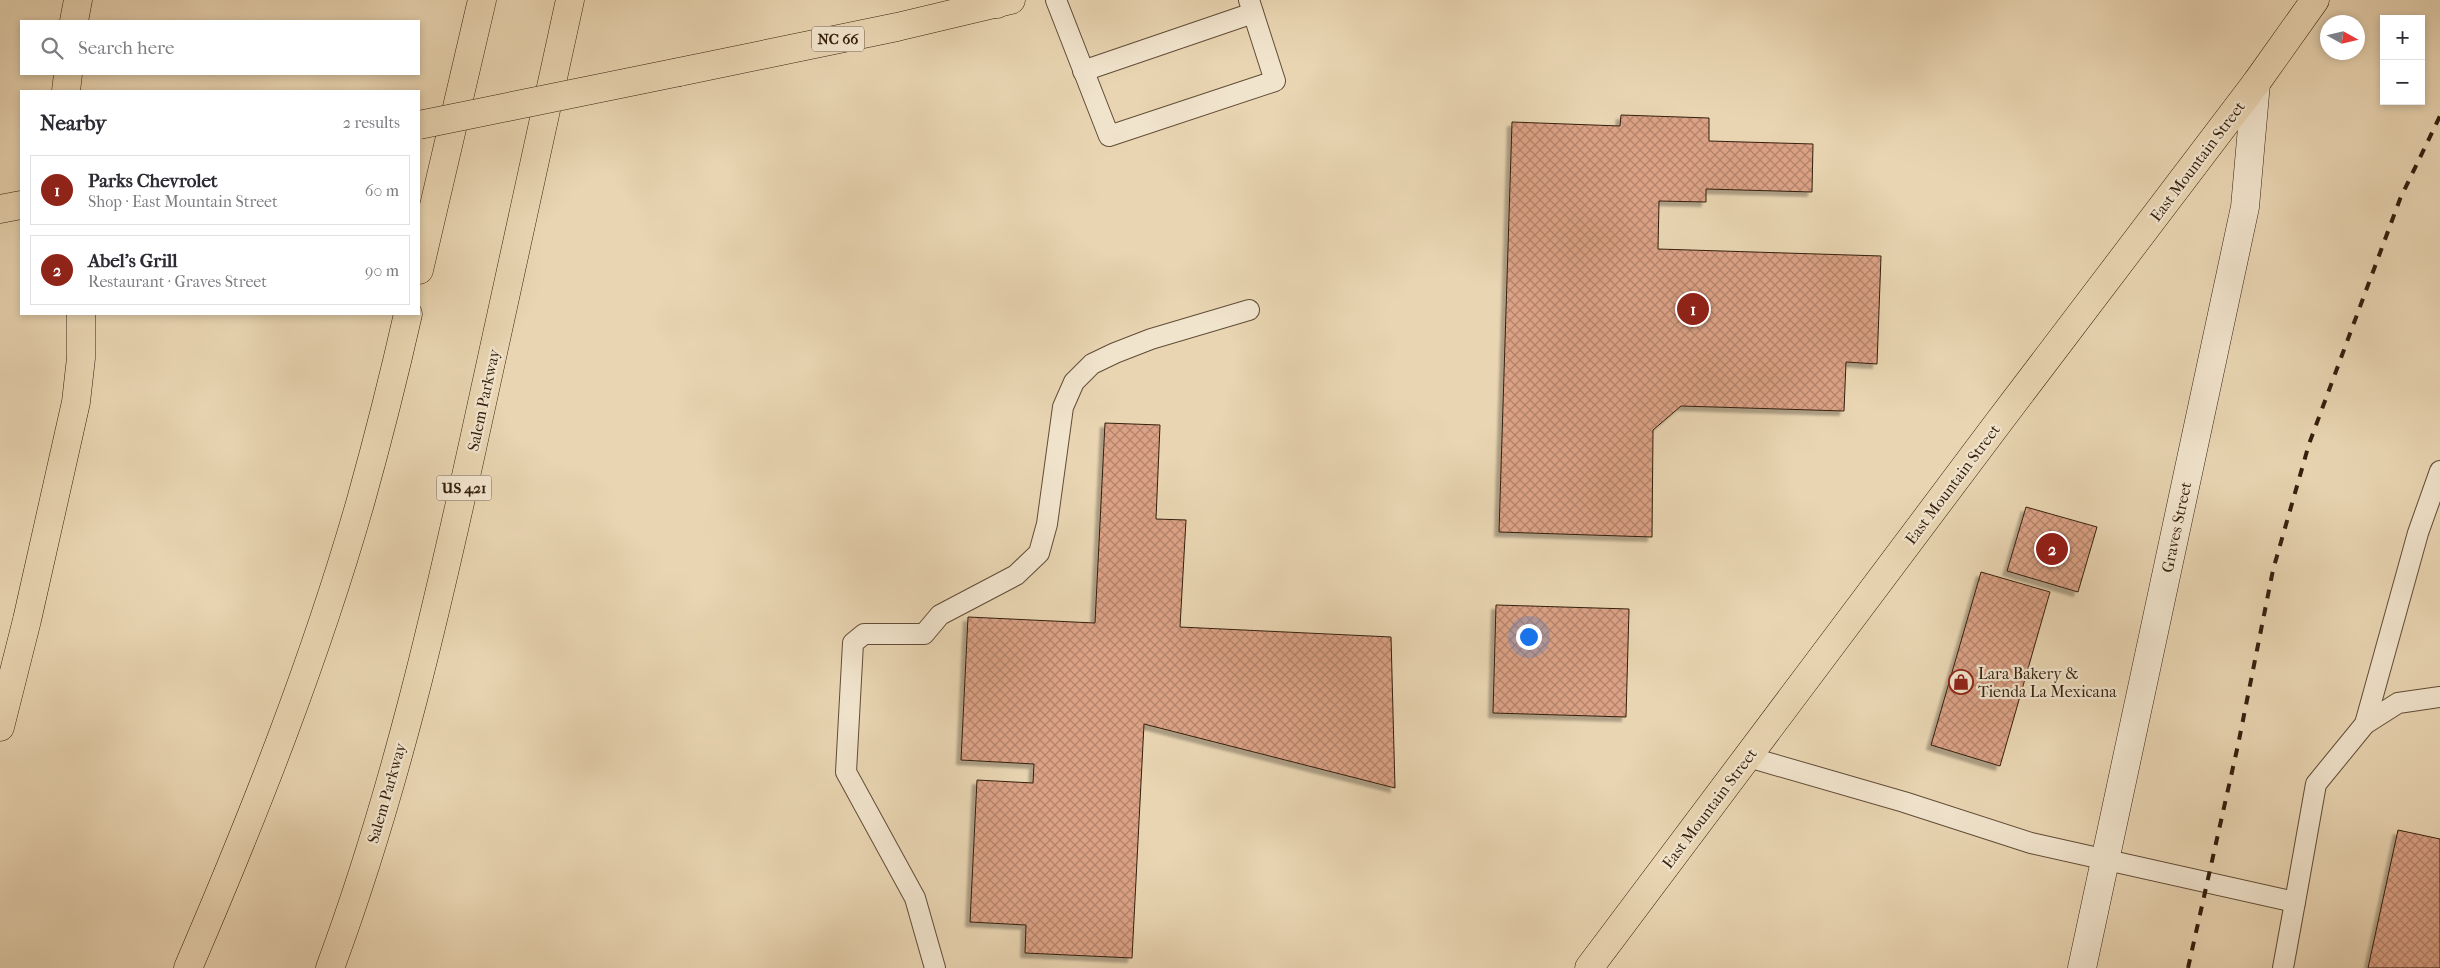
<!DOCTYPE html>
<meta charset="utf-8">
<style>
:root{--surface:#fff;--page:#f7f7f7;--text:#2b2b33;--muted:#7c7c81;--line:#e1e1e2;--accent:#8f2418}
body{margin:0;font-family:"IM FELL French Canon",serif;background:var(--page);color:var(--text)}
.controls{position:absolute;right:15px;top:15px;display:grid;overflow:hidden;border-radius:0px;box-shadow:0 2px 8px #0003}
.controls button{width:45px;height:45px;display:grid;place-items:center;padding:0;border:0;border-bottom:1px solid var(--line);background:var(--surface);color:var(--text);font:25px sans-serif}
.compass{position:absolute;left:2320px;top:15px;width:45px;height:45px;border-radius:50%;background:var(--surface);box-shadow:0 2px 8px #0003;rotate:98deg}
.you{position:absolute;left:1528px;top:636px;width:18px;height:18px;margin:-12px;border:4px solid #fff;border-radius:50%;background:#1a73e8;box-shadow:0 0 0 8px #1a73e833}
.badge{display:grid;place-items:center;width:32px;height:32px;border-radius:50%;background:var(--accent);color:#fff;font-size:16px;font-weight:700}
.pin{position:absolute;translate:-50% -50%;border:2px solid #fff;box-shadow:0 1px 5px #0006}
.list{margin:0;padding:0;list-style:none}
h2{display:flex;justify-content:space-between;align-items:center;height:65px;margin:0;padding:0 20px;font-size:21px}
h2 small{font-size:16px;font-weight:400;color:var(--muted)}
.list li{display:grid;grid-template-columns:32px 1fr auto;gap:15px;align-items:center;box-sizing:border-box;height:70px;margin:0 10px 10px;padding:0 10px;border:1px solid var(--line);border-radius:0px}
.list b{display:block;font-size:19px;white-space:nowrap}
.list p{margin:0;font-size:16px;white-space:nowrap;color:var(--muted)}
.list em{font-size:16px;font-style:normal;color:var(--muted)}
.icon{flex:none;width:28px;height:28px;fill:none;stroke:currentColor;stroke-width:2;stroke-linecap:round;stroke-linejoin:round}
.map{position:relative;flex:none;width:2440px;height:968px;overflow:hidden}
.search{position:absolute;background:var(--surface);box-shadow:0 2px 8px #0003;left:20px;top:20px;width:400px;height:55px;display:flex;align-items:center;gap:12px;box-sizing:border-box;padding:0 18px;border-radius:0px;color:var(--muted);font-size:19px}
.panel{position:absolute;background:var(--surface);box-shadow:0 2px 8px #0003;left:20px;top:90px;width:400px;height:225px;border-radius:0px}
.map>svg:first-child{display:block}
</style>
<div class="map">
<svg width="2440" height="968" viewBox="0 0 2440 968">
<defs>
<pattern id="building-cross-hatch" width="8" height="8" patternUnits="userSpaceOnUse" patternTransform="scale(1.25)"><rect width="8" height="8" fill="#dca286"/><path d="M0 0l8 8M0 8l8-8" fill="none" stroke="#b3836c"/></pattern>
<filter id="shadow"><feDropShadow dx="-4.5" dy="4.5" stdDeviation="1" flood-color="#0004"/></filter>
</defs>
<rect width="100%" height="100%" fill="#e9d5b2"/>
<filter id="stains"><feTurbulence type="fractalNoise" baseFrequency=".004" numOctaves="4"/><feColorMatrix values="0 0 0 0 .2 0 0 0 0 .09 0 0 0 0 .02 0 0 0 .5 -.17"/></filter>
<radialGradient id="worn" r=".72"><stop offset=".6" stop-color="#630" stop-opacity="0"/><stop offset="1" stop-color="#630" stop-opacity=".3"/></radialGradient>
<g fill="url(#building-cross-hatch)" stroke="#341f0d" filter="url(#shadow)">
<path d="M 1621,115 L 1709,118 L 1709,141 L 1813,144 L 1812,192 L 1706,189 L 1706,202 L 1659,201 L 1658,249 L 1881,256 L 1877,364 L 1846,362 L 1844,411 L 1681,406 L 1653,430 L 1652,537 L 1499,532 L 1512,122 L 1620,126 Z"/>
<path d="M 1105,423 L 1160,425 L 1156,519 L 1186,520 L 1180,627 L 1391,637 L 1395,788 L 1144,724 L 1132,958 L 1025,953 L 1026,925 L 970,922 L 977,780 L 1033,783 L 1034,764 L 961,760 L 968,617 L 1095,623 Z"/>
<path d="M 2026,507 L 2097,527 L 2078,592 L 2007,571 Z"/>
<path d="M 1981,572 L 2050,592 L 2000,766 L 1931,745 Z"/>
<path d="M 1496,605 L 1629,609 L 1626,717 L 1493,713 Z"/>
<path d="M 2398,830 L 2440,839 L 2440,968 L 2368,968 Z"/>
</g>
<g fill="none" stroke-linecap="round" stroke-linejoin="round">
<defs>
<g id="lane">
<path d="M 1056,0 L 1109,136 L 1275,81 L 1249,0"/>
<path d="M 1083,71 L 1253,13"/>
<path d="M 2365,724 L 2418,533 L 2440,471"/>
<path d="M 1748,757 L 1904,802 L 2031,843 L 2295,902 L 2283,968"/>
<path d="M 2295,902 L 2316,784 L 2365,724 L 2398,703 L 2440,697"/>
<path d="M 935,968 L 915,898 L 846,772 L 853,643 L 864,634 L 924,634 L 940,615 L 1016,575 L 1039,553 L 1047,524 L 1063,407 L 1074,382 L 1092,364 L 1115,353 L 1151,339 L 1249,310"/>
</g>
<path id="secondary" d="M 2082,968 L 2245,207 L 2256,83"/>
<g id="primary">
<path d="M 679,72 L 897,27 L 1011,0"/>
<path d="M 0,209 L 21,205"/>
<path d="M 1589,968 L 1998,423 L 2256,83 L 2315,0"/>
</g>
<g id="highway">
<path d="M 995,0 L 997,4"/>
<path d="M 74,21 L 78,0"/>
<path d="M 66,91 L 68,74"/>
<path d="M 419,270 L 482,0"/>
<path d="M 0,727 L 27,620 L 76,402 L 81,358 L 81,314"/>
<path d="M 188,968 C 253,817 316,658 361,500 C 378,439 394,376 408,314"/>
<path d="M 330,968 C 395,793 437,609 477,426 C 508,284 539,142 570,0"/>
</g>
</defs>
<use href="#lane" stroke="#614c36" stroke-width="22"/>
<use href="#secondary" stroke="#341f0d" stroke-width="29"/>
<use href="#primary" stroke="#341f0d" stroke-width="29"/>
<use href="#highway" stroke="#341f0d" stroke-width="29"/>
<use href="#lane" stroke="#f1e4cd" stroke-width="20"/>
<use href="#secondary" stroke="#f1e4cd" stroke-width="28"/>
<use href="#primary" stroke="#e9d5b2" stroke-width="28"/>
<use href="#highway" stroke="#e9d5b2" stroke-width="28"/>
<path stroke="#341f0d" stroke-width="4" stroke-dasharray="9 9" stroke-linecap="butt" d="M 2188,968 L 2238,745 L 2273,570 L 2309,444 L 2400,199 L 2440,116"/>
<defs>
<path id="primary-bridge" d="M 419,125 L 679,72"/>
</defs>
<use href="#primary-bridge" stroke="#341f0d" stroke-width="29" stroke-linecap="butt"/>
<use href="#primary-bridge" stroke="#e9d5b2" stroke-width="28"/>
</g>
<defs>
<symbol id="shop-ring" viewBox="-11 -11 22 22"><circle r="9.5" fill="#f1e4cd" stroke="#8f2418" stroke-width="1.5"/><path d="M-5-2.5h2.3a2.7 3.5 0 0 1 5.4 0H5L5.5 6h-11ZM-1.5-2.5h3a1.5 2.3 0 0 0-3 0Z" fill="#8f2418"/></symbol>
</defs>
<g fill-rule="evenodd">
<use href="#shop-ring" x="1947" y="668" width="28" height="28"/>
</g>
<g text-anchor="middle" stroke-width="4.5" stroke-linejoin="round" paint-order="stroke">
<g fill="#f1e4cd" stroke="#6d5a47" stroke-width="1">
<rect x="812" y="26.5" width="52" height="25" rx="4"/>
<rect x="436.5" y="475.5" width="55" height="25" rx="4"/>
</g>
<g font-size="15" font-weight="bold" fill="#341f0d">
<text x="838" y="44">NC 66</text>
<text x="464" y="493">US 421</text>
</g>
<g font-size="16" fill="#341f0d" stroke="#f1e4cd">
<text transform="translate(2197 161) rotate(-53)" y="6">East Mountain Street</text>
<text transform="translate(483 400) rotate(-78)" y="6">Salem Parkway</text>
<text transform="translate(1952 484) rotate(-53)" y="6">East Mountain Street</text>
<text transform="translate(2176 527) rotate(-78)" y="6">Graves Street</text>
<text transform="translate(386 793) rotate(-74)" y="6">Salem Parkway</text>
<text transform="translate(1709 808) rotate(-53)" y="6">East Mountain Street</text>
</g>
<g font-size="16" fill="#341f0d" stroke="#f1e4cd" text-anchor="start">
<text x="1978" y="679">Lara Bakery &amp;<tspan x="1978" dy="18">Tienda La Mexicana</tspan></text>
</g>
</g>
<rect width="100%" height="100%" filter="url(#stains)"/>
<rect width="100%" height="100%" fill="url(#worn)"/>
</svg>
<div class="controls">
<button>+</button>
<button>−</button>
</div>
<svg class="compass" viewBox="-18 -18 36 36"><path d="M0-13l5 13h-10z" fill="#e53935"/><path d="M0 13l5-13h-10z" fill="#7c7c81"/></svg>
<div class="you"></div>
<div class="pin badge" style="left:1693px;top:309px">1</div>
<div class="pin badge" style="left:2052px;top:549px">2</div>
<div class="search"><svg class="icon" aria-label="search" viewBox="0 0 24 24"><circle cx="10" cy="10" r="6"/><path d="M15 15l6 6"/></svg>Search here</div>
<section class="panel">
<h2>Nearby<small>2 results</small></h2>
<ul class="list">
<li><span class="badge">1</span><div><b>Parks Chevrolet</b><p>Shop · East Mountain Street</p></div><em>60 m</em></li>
<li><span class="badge">2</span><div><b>Abel's Grill</b><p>Restaurant · Graves Street</p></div><em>90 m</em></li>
</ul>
</section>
</div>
